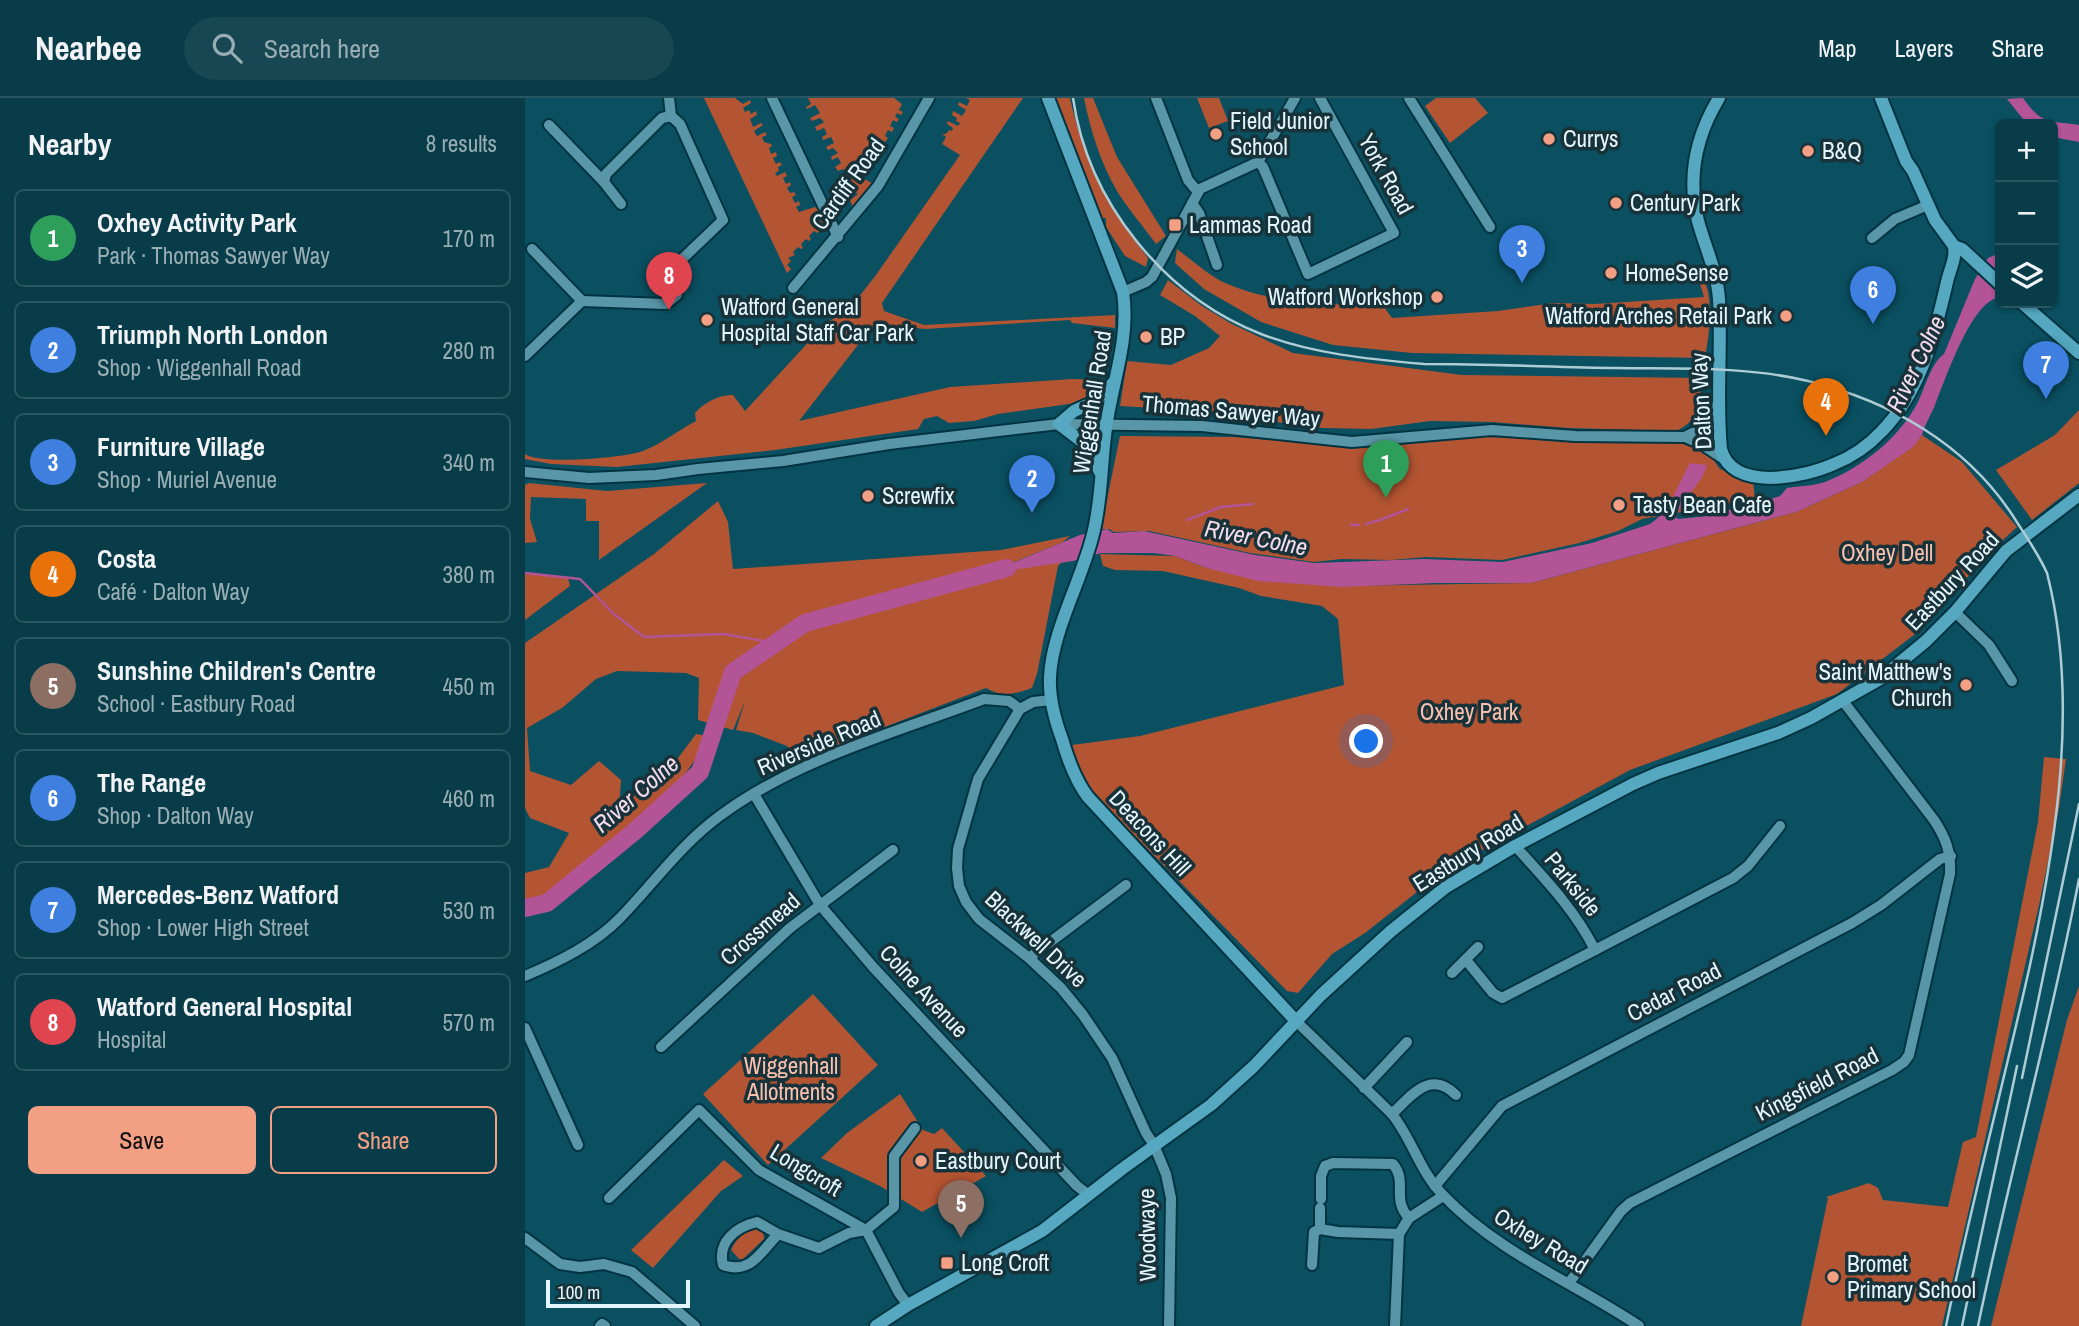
<!DOCTYPE html>
<meta charset="utf-8">
<style>
:root{--surface:#083c49;--page:#164753;--text:#f1f3f6;--muted:#98adb4;--line:#295661;--accent:#f39f83}
body{margin:0;font-family:"Archivo Narrow",sans-serif;background:var(--page);color:var(--text)}
.controls{position:absolute;right:21px;top:21px;display:grid;overflow:hidden;border-radius:10px;box-shadow:0 2px 5px #0004}
.controls button{width:63px;height:63px;display:grid;place-items:center;padding:0;border:0;border-bottom:2px solid var(--line);background:var(--surface);color:var(--text);font:35px sans-serif}
.scale{position:absolute;left:21px;bottom:18px;width:144px;box-sizing:border-box;padding-left:7px;border:4px solid #e4f6fc;border-top:0;font-size:19px;line-height:24px;white-space:nowrap;color:#e4f6fc;-webkit-text-stroke:5px #18323a;paint-order:stroke}
.you{position:absolute;left:842px;top:644px;width:24px;height:24px;margin:-18px;border:5px solid #fff;border-radius:50%;background:#1a73e8;box-shadow:0 0 0 10px #1a73e833}
.badge{display:grid;place-items:center;width:46px;height:46px;border-radius:50%;background:var(--accent);color:#fff;font-size:23px;font-weight:700}
.pin{position:absolute;translate:-50% -58px;filter:drop-shadow(0 2px 4px #0008)}
.pin::after{content:'';position:absolute;top:37px;width:24px;height:21px;background:inherit;clip-path:polygon(0 0,100% 0,50% 100%)}
.list{margin:0;padding:0;list-style:none}
h2{display:flex;justify-content:space-between;align-items:center;height:91px;margin:0;padding:0 28px;font-size:30px}
h2 small{font-size:23px;font-weight:400;color:var(--muted)}
.list li{display:grid;grid-template-columns:46px 1fr auto;gap:21px;align-items:center;box-sizing:border-box;height:98px;margin:0 14px 14px;padding:0 14px;border:2px solid var(--line);border-radius:10px}
.list b{display:block;font-size:26px;white-space:nowrap}
.list p{margin:0;font-size:23px;white-space:nowrap;color:var(--muted)}
.list em{font-size:23px;font-style:normal;color:var(--muted)}
.actions{display:flex;gap:14px;padding:21px 28px}
.actions a{flex:1;padding:16px 0;border:2px solid var(--accent);border-radius:10px;text-align:center;font-size:24px;color:var(--accent)}
.actions .main{background:var(--accent);color:#111}
.icon{flex:none;width:38px;height:38px;fill:none;stroke:currentColor;stroke-width:2;stroke-linecap:round;stroke-linejoin:round}
.map{position:relative;flex:none;width:1554px;height:1228px;overflow:hidden}
header{display:flex;align-items:center;gap:42px;box-sizing:border-box;height:98px;padding:0 35px;background:var(--surface);border-bottom:2px solid var(--line)}
header strong{font-size:33px}
nav{display:flex;gap:38px;margin-inline-start:auto;font-size:24px}
.search{width:490px;height:63px;background:var(--page);display:flex;align-items:center;gap:18px;box-sizing:border-box;padding:0 24px;border-radius:38px;color:var(--muted);font-size:26px}
main{display:flex}
aside{flex:1;background:var(--surface)}
.map>svg:first-child{display:block}
</style>
<header>
<strong>Nearbee</strong>
<div class="search"><svg class="icon" aria-label="search" viewBox="0 0 24 24"><circle cx="10" cy="10" r="6"/><path d="M15 15l6 6"/></svg>Search here</div>
<nav><a>Map</a><a>Layers</a><a>Share</a></nav>
</header>
<main>
<aside>
<h2>Nearby<small>8 results</small></h2>
<ul class="list">
<li><span class="badge" style="background:#2e9e5b">1</span><div><b>Oxhey Activity Park</b><p>Park · Thomas Sawyer Way</p></div><em>170 m</em></li>
<li><span class="badge" style="background:#3f7fe0">2</span><div><b>Triumph North London</b><p>Shop · Wiggenhall Road</p></div><em>280 m</em></li>
<li><span class="badge" style="background:#3f7fe0">3</span><div><b>Furniture Village</b><p>Shop · Muriel Avenue</p></div><em>340 m</em></li>
<li><span class="badge" style="background:#e8710a">4</span><div><b>Costa</b><p>Café · Dalton Way</p></div><em>380 m</em></li>
<li><span class="badge" style="background:#8d6e63">5</span><div><b>Sunshine Children's Centre</b><p>School · Eastbury Road</p></div><em>450 m</em></li>
<li><span class="badge" style="background:#3f7fe0">6</span><div><b>The Range</b><p>Shop · Dalton Way</p></div><em>460 m</em></li>
<li><span class="badge" style="background:#3f7fe0">7</span><div><b>Mercedes-Benz Watford</b><p>Shop · Lower High Street</p></div><em>530 m</em></li>
<li><span class="badge" style="background:#e0444e">8</span><div><b>Watford General Hospital</b><p>Hospital</p></div><em>570 m</em></li>
</ul>
<div class="actions"><a class="main">Save</a><a>Share</a></div>
</aside>
<div class="map">
<svg width="1554" height="1228" viewBox="0 0 1554 1228">
<rect width="100%" height="100%" fill="#0a5061"/>
<g fill="#b35432">
<path d="M 179,0 L 210,0 L 218,6 L 225,2 L 226,5 L 218,10 L 220,14 L 224,12 L 226,16 L 231,13 L 232,17 L 225,21 L 228,29 L 236,25 L 238,27 L 229,33 L 232,38 L 240,34 L 242,37 L 237,39 L 239,44 L 246,46 L 247,48 L 244,50 L 246,56 L 251,54 L 252,58 L 248,60 L 251,66 L 255,64 L 257,67 L 253,69 L 254,73 L 250,75 L 252,78 L 260,74 L 262,78 L 258,80 L 261,86 L 265,84 L 266,87 L 262,90 L 265,95 L 269,94 L 271,97 L 267,99 L 270,105 L 274,103 L 275,107 L 271,109 L 274,114 L 290,109 L 295,112 L 302,126 L 292,135 L 289,133 L 284,138 L 286,141 L 284,143 L 281,141 L 276,146 L 278,150 L 276,151 L 273,149 L 268,154 L 270,157 L 263,160 L 266,163 L 262,167 L 266,171 L 262,175 Z"/>
<path d="M 283,0 L 369,0 L 377,6 L 374,12 L 378,14 L 376,17 L 372,15 L 370,19 L 374,21 L 372,24 L 368,22 L 365,28 L 369,30 L 367,34 L 363,32 L 360,38 L 363,40 L 360,44 L 356,43 L 353,48 L 356,51 L 354,54 L 351,53 L 348,58 L 350,62 L 345,61 L 342,66 L 345,68 L 343,72 L 339,70 L 336,75 L 338,80 L 348,86 L 329,112 L 325,102 L 333,96 L 327,91 L 322,93 L 320,90 L 326,87 L 324,80 L 318,83 L 316,80 L 322,76 L 318,71 L 313,73 L 310,69 L 316,65 L 313,59 L 307,62 L 306,59 L 313,55 L 308,50 L 303,52 L 301,49 L 309,45 L 306,39 L 298,42 L 297,39 L 302,36 L 299,30 L 292,33 L 290,29 L 299,24 L 295,20 L 287,23 L 285,20 L 295,15 L 290,7 L 282,11 L 281,9 L 286,6 Z"/>
<path d="M 441,0 L 498,0 L 357,205 L 359,213 L 399,227 L 590,217 L 590,230 L 547,225 L 545,222 L 400,231 L 350,225 L 274,323 L 425,289 L 547,281 L 579,282 L 575,291 L 558,304 L 473,316 L 449,323 L 424,325 L 412,318 L 399,321 L 393,331 L 250,352 L 92,369 L 26,366 L 0,361 L 0,356 C 17,367 98,360 118,353 C 136,346 154,332 171,323 L 170,315 C 178,305 195,296 208,297 L 220,313 L 302,224 L 322,214 L 351,177 L 435,57 L 417,46 L 421,39 L 417,36 L 421,36 L 424,32 L 427,33 L 428,30 L 422,26 L 423,23 L 433,28 L 435,25 L 431,23 L 432,20 L 427,17 L 428,13 L 437,18 L 441,12 L 433,7 L 434,4 L 442,8 L 445,2 Z"/>
<path d="M 531,0 L 545,0 C 558,61 585,111 623,160 L 621,169 L 600,158 L 581,129 L 581,120 L 577,120 Z"/>
<path d="M 559,0 L 568,0 L 592,59 L 641,138 L 631,146 C 618,128 603,111 592,93 C 576,66 565,31 559,0 Z"/>
<path d="M 672,0 L 694,0 L 703,23 L 684,30 Z"/>
<path d="M 911,0 L 950,0 L 963,15 L 925,45 L 900,8 Z"/>
<path d="M 652,151 C 667,162 683,177 700,185 C 750,207 806,205 859,209 L 867,220 L 973,213 L 1029,205 L 1069,206 L 1179,199 L 1171,173 C 1192,187 1184,238 1180,260 L 887,255 L 808,247 L 736,224 L 679,191 L 650,165 Z"/>
<path d="M 643,182 L 677,208 L 707,226 L 768,255 L 937,277 L 1178,280 C 1173,305 1176,322 1151,333 L 1043,330 L 967,324 L 905,323 L 846,331 L 798,330 L 751,324 L 712,315 L 595,308 L 602,263 L 646,267 L 684,250 L 695,238 L 670,218 L 635,197 Z"/>
<path d="M 1554,312 L 1554,385 L 1507,422 L 1471,372 L 1530,337 Z"/>
<path d="M 1397,337 L 1437,364 L 1492,429 L 1465,454 L 1394,533 L 1312,596 L 1105,672 L 920,772 L 840,835 L 807,856 L 773,895 L 762,893 L 557,684 L 547,647 L 615,638 L 819,587 L 813,521 L 797,508 L 736,498 L 714,490 L 638,473 L 590,472 L 578,468 L 575,456 L 650,458 L 682,470 L 813,488 L 1006,485 L 1271,414 L 1337,384 L 1388,348 Z"/>
<path d="M 595,338 L 708,339 L 838,349 L 929,338 L 1156,345 L 1182,353 L 1195,371 L 1228,383 L 1230,401 L 1117,421 L 1093,433 L 1054,445 L 977,462 L 901,459 L 866,462 L 817,461 L 789,464 L 725,455 L 624,433 L 589,434 L 584,431 L 576,431 Z"/>
<path d="M 4,385 L 82,393 L 182,385 L 74,462 L 74,423 L 61,423 L 61,401 L 6,399 L 5,421 L 12,444 L 0,445 L 0,387 Z"/>
<path d="M 193,403 L 203,424 L 208,471 L 476,452 L 545,438 L 538,444 L 465,474 L 538,463 L 533,468 L 512,576 L 507,590 C 489,596 478,600 461,590 L 274,662 L 262,648 L 228,635 L 211,632 L 220,603 L 208,632 L 173,622 L 174,580 L 161,575 L 92,573 L 71,581 L 37,610 L 2,630 L 5,673 L 46,687 L 74,663 L 96,682 L 94,710 L 150,664 L 171,636 L 183,638 C 158,698 73,755 21,796 L 0,805 L 0,775 L 24,769 L 44,735 L 5,720 L 0,710 L 0,545 L 129,456 Z"/>
<path d="M 0,475 L 43,480 L 45,488 L 0,522 Z"/>
<path d="M 1519,659 L 1541,661 L 1534,710 L 1514,807 L 1417,1228 L 1276,1228 L 1303,1100 L 1301,1099 L 1344,1085 L 1353,1090 L 1358,1102 L 1423,1109 L 1438,1044 L 1451,1039 L 1513,724 Z"/>
<path d="M 1554,888 L 1554,1228 L 1466,1228 L 1542,922 Z"/>
<path d="M 288,896 L 353,967 L 243,1067 L 178,996 Z"/>
<path d="M 375,996 L 398,1032 L 409,1036 L 417,1030 L 461,1078 L 397,1114 L 355,1088 L 296,1060 L 322,1035 Z"/>
<path d="M 199,1062 L 218,1078 L 196,1093 L 128,1170 L 106,1152 Z"/>
<path d="M 232,1130 L 238,1133 L 239,1141 L 218,1161 L 214,1161 L 206,1152 C 212,1139 219,1134 232,1130 Z"/>
</g>
<g fill="#b35497">
<path d="M 1498,0 C 1518,28 1523,22 1554,27 L 1554,44 L 1528,39 L 1528,26 L 1502,26 L 1482,1 Z"/>
<path d="M 1475,155 L 1475,196 L 1473,200 C 1446,204 1420,283 1410,307 C 1406,317 1400,326 1397,337 L 1388,349 L 1337,384 L 1271,414 L 1006,485 L 911,485 L 816,489 L 733,483 L 682,470 L 650,458 L 629,455 L 576,455 L 548,463 L 461,476 L 555,437 L 582,431 L 588,435 L 619,433 L 730,457 L 789,465 L 899,461 L 978,464 L 1067,445 L 1125,426 C 1145,413 1153,386 1165,365 L 1182,367 C 1177,387 1157,400 1151,419 L 1153,421 L 1193,417 L 1210,409 L 1227,407 L 1255,398 L 1262,390 C 1274,388 1289,388 1300,384 C 1338,369 1374,340 1393,304 C 1400,290 1406,265 1419,256 L 1450,181 L 1463,160 Z"/>
</g>
<g fill="none" stroke-linecap="round" stroke-linejoin="round">
<g stroke="#b35497" stroke-width="2.5">
<path d="M 662,422 L 696,409 L 728,406"/>
<path d="M 841,426 L 855,422 L 883,411"/>
<path d="M 826,427 L 834,427"/>
<path d="M 0,475 L 55,481 L 89,516 L 119,539 L 199,536 L 250,545"/>
</g>
<path stroke="#b35497" stroke-width="18" d="M 0,810 L 22,805 L 110,733 L 175,674 L 208,574 L 280,525 L 482,470"/>
<defs>
<g id="minor">
<path d="M 144,0 L 146,18"/>
<path d="M 247,0 L 313,139"/>
<path d="M 631,0 L 663,82 L 673,94"/>
<path d="M 884,0 L 965,129"/>
<path d="M 24,27 L 79,84"/>
<path d="M 733,64 L 738,69 L 783,176 L 869,135 L 795,0"/>
<path d="M 667,105 L 674,115 L 692,167"/>
<path d="M 1347,140 L 1370,121 L 1403,107"/>
<path d="M 268,190 L 353,88 L 404,0"/>
<path d="M 598,194 L 621,184 L 627,179 L 675,91 L 733,64 L 770,0"/>
<path d="M 57,203 L 141,206 L 152,197 L 152,166 L 198,122 L 155,26 L 146,18 L 137,20 L 81,76 L 79,84 L 96,106"/>
<path d="M 0,258 L 57,203 L 7,151"/>
<path d="M 1160,339 L 1176,346 L 1199,361"/>
<path d="M 0,374 L 64,380 L 131,377 L 173,371 L 258,363 L 364,346 L 534,326 L 677,328 L 827,344 L 967,332 L 1050,338 L 1160,339 L 1179,329 L 1193,305"/>
<path d="M 1430,514 L 1464,547 L 1487,583"/>
<path d="M 527,602 L 508,604 L 495,611 L 453,681 L 433,751 L 432,770 L 434,788 L 441,804 L 454,821 L 504,860 L 536,890 L 558,917 L 587,960 L 621,1035 L 629,1047 L 641,1076 L 646,1100 L 644,1228"/>
<path d="M 229,696 L 295,807 L 348,869 L 552,1088 L 564,1097"/>
<path d="M 1070,852 L 1208,780 L 1223,768 L 1255,728"/>
<path d="M 504,860 L 601,787"/>
<path d="M 941,862 L 968,895 L 977,900 L 1070,852 C 1050,812 1020,781 990,748"/>
<path d="M 927,875 L 953,849"/>
<path d="M 0,878 C 33,864 70,846 95,820 C 129,785 156,746 196,717 C 272,661 372,634 459,601 L 484,603 L 495,611"/>
<path d="M 771,923 L 867,1016 C 887,1041 895,1074 918,1097 C 973,1155 1048,1184 1114,1228"/>
<path d="M 0,930 L 53,1047"/>
<path d="M 136,949 L 265,830 L 368,752"/>
<path d="M 839,990 L 882,944"/>
<path d="M 867,1016 C 886,998 905,971 931,997"/>
<path d="M 910,1088 L 977,1008 L 1327,825 L 1356,807 L 1415,761 L 1426,758"/>
<path d="M 84,1100 L 174,1012 L 234,1072 L 341,1132 L 374,1195 L 383,1207"/>
<path d="M 796,1101 L 796,1078 L 800,1068 L 808,1065 L 868,1066 C 883,1084 866,1101 884,1120"/>
<path d="M 795,1131 L 813,1134 L 874,1136"/>
<path d="M 253,1136 C 236,1154 225,1177 198,1167 C 192,1144 211,1129 232,1124 L 253,1136 L 294,1150 L 324,1135 L 341,1132 L 369,1109 L 369,1058 L 390,1030"/>
<path d="M 0,1140 L 35,1166 L 55,1169 L 79,1166 L 107,1174 L 170,1228"/>
<path d="M 787,1167 L 789,1134 L 795,1131 L 795,1110"/>
<path d="M 1044,1185 L 1096,1113 L 1105,1105 L 1367,972 L 1379,964 L 1384,957 L 1425,776 C 1426,754 1421,740 1409,722 L 1318,603"/>
<path d="M 75,1228 L 77,1226 L 80,1228"/>
<path d="M 870,1228 L 874,1136 L 884,1120 L 918,1098"/>
</g>
<g id="major">
<path d="M 523,0 L 598,194 C 605,242 587,284 581,330 C 576,365 577,402 568,436 C 557,482 527,533 525,579 C 524,599 530,622 537,641 C 543,662 550,682 563,699 L 771,923"/>
<path d="M 1194,0 C 1171,38 1162,79 1173,123 C 1180,149 1192,173 1194,201 C 1197,251 1191,301 1196,351 C 1207,395 1280,379 1309,366 C 1327,359 1344,347 1357,333 C 1396,293 1410,236 1422,184 C 1425,170 1431,162 1429,148"/>
<path d="M 1356,0 L 1381,63 L 1388,73 L 1410,122 L 1429,148 L 1437,151 L 1475,186"/>
<path d="M 1497,205 L 1554,255"/>
<path d="M 575,374 L 560,346 L 534,326 L 549,313 L 571,303 L 588,285"/>
<path d="M 351,1228 L 383,1207 L 517,1133 L 597,1071 L 686,1007 L 729,968 L 796,897 L 866,833 L 921,789 L 990,748 L 1108,686 L 1133,675 L 1253,635 L 1286,620 L 1355,581 L 1401,543 L 1430,514 L 1481,453 L 1554,397"/>
</g>
</defs>
<use href="#minor" stroke="#003441" stroke-width="14"/>
<use href="#major" stroke="#003441" stroke-width="16"/>
<use href="#minor" stroke="#5996a8" stroke-width="10"/>
<use href="#major" stroke="#55a8c0" stroke-width="12"/>
<g stroke="#adccd5" stroke-width="2.5">
<path d="M 548,0 C 563,104 639,198 736,236 C 788,256 843,261 899,266 C 963,266 1027,269 1091,270 C 1154,271 1221,268 1283,283 C 1365,303 1441,346 1488,418 C 1500,437 1513,455 1522,475 C 1554,600 1532,741 1505,867 C 1478,988 1446,1107 1421,1228"/>
<path d="M 1497,980 L 1554,706"/>
<path d="M 1437,1228 L 1492,968"/>
<path d="M 1453,1228 C 1484,1078 1525,931 1554,781"/>
</g>
</g>
<g fill="#f39f83" stroke="#18323a" stroke-width="2.5">
<circle cx="691" cy="36" r="7"/>
<circle cx="1024" cy="41" r="7"/>
<circle cx="1283" cy="53" r="7"/>
<circle cx="1091" cy="105" r="7"/>
<rect x="643" y="120" width="14" height="14" rx="3.5"/>
<circle cx="1086" cy="175" r="7"/>
<circle cx="912" cy="199" r="7"/>
<circle cx="1261" cy="218" r="7"/>
<circle cx="182" cy="222" r="7"/>
<circle cx="621" cy="239" r="7"/>
<circle cx="343" cy="398" r="7"/>
<circle cx="1094" cy="407" r="7"/>
<circle cx="1441" cy="587" r="7"/>
<circle cx="396" cy="1063" r="7"/>
<rect x="415" y="1158" width="14" height="14" rx="3.5"/>
<circle cx="1308" cy="1179" r="7"/>
</g>
<g text-anchor="middle" stroke-width="7" stroke-linejoin="round" paint-order="stroke">
<g font-size="23" fill="#e4f6fc" stroke="#18323a" text-anchor="start">
<text x="705" y="31">Field Junior<tspan x="705" dy="26">School</tspan></text>
<text x="1038" y="49">Currys</text>
<text x="1297" y="61">B&amp;Q</text>
<text x="1105" y="113">Century Park</text>
<text x="664" y="135">Lammas Road</text>
<text x="1100" y="183">HomeSense</text>
<text x="898" y="207" text-anchor="end">Watford Workshop</text>
<text x="196" y="217">Watford General<tspan x="196" dy="26">Hospital Staff Car Park</tspan></text>
<text x="1247" y="226" text-anchor="end">Watford Arches Retail Park</text>
<text x="635" y="247">BP</text>
<text x="357" y="406">Screwfix</text>
<text x="1108" y="415">Tasty Bean Cafe</text>
<text x="1427" y="582" text-anchor="end">Saint Matthew's<tspan x="1427" dy="26">Church</tspan></text>
<text x="410" y="1071">Eastbury Court</text>
<text x="436" y="1173">Long Croft</text>
<text x="1322" y="1174">Bromet<tspan x="1322" dy="26">Primary School</tspan></text>
</g>
<g font-size="23" fill="#e4f6fc" stroke="#18323a">
<text transform="translate(861 76) rotate(61)" y="8">York Road</text>
<text transform="translate(323 86) rotate(-54)" y="8">Cardiff Road</text>
<text transform="translate(1176 303) rotate(-93)" y="8">Dalton Way</text>
<text transform="translate(567 304) rotate(-81)" y="8">Wiggenhall Road</text>
<text transform="translate(706 313) rotate(5)" y="8">Thomas Sawyer Way</text>
<text transform="translate(1427 483) rotate(-47)" y="8">Eastbury Road</text>
<text transform="translate(294 645) rotate(-23)" y="8">Riverside Road</text>
<text transform="translate(625 735) rotate(47)" y="8">Deacons Hill</text>
<text transform="translate(943 755) rotate(-32)" y="8">Eastbury Road</text>
<text transform="translate(1048 786) rotate(51)" y="8">Parkside</text>
<text transform="translate(235 831) rotate(-41)" y="8">Crossmead</text>
<text transform="translate(511 841) rotate(43)" y="8">Blackwell Drive</text>
<text transform="translate(399 893) rotate(47)" y="8">Colne Avenue</text>
<text transform="translate(1149 894) rotate(-27)" y="8">Cedar Road</text>
<text transform="translate(1292 986) rotate(-27)" y="8">Kingsfield Road</text>
<text transform="translate(281 1072) rotate(31)" y="8">Longcroft</text>
<text transform="translate(622 1137) rotate(-91)" y="8">Woodwaye</text>
<text transform="translate(1016 1143) rotate(31)" y="8">Oxhey Road</text>
</g>
<g font-size="23" fill="#f9c0ad" stroke="#18323a">
<text x="1362" y="463">Oxhey Dell</text>
<text x="944" y="622">Oxhey Park</text>
<text x="266" y="976">Wiggenhall<tspan x="266" dy="26">Allotments</tspan></text>
</g>
<g font-size="24" font-style="italic" fill="#f5dcec" stroke="#18323a">
<text transform="translate(1391 266) rotate(-64)" y="8">River Colne</text>
<text transform="translate(731 440) rotate(11)" y="8">River Colne</text>
<text transform="translate(111 696) rotate(-41)" y="8">River Colne</text>
</g>
</g>
</svg>
<div class="controls">
<button>+</button>
<button>−</button>
<button><svg class="icon" aria-label="layers" viewBox="0 0 24 24"><path d="M12 4l9 5-9 5-9-5zM3 14l9 5 9-5"/></svg></button>
</div>
<div class="scale">100 m</div>
<div class="you"></div>
<div class="pin badge" style="left:861px;top:400px;background:#2e9e5b">1</div>
<div class="pin badge" style="left:507px;top:415px;background:#3f7fe0">2</div>
<div class="pin badge" style="left:997px;top:185px;background:#3f7fe0">3</div>
<div class="pin badge" style="left:1301px;top:338px;background:#e8710a">4</div>
<div class="pin badge" style="left:436px;top:1140px;background:#8d6e63">5</div>
<div class="pin badge" style="left:1348px;top:226px;background:#3f7fe0">6</div>
<div class="pin badge" style="left:1521px;top:301px;background:#3f7fe0">7</div>
<div class="pin badge" style="left:144px;top:212px;background:#e0444e">8</div>
</div>
</main>
